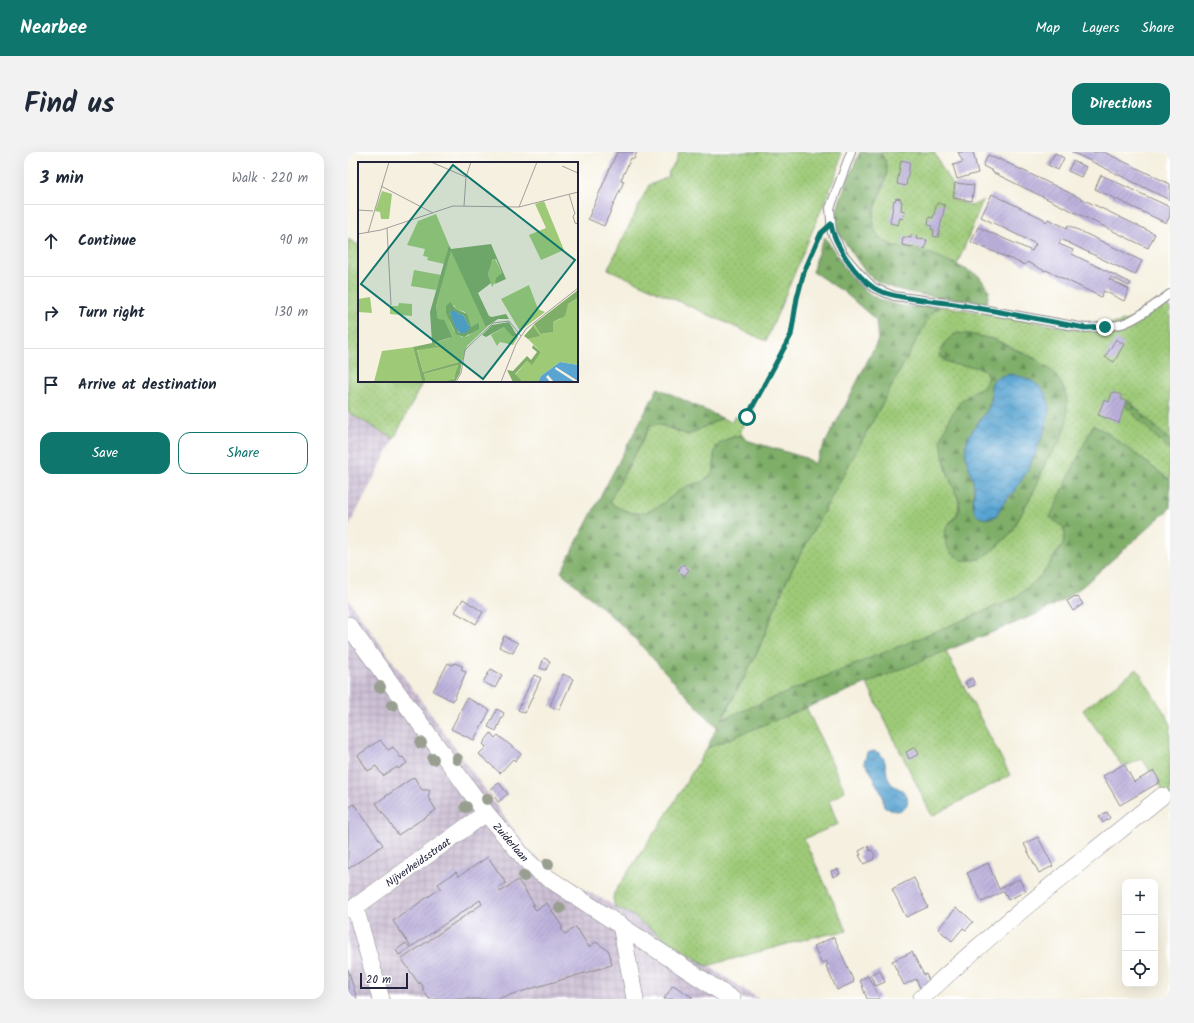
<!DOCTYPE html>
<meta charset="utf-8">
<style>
:root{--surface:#fff;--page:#f2f2f3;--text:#1f2937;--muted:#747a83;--line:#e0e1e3;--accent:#0f766e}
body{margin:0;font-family:Kalam,sans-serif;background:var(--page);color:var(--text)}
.controls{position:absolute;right:12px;bottom:12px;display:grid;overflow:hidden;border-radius:8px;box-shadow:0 4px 16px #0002}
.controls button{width:36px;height:36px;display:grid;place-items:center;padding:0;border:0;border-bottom:1px solid var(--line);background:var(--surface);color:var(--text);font:20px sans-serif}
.scale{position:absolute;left:12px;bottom:10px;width:48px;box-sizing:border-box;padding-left:4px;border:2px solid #22223b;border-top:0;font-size:11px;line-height:14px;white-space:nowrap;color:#22223b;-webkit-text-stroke:3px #fff;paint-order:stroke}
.stop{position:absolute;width:12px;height:12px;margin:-9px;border:3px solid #0f766e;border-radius:50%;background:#fff}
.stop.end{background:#0f766e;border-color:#fff;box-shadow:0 1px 4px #0008}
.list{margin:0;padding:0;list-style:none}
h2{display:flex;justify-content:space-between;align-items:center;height:52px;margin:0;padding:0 16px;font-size:17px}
h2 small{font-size:13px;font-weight:400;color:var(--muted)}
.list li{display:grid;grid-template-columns:26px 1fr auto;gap:12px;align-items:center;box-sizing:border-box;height:72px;padding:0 16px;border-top:1px solid var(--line)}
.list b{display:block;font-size:15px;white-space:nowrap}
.list em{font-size:13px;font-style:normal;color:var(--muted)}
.actions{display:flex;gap:8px;padding:12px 16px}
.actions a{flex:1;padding:9px 0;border:1px solid var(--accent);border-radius:12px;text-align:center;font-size:14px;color:var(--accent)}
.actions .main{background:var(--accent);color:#fff}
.icon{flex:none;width:22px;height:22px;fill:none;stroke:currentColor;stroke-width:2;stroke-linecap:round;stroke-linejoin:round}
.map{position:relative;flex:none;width:822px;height:847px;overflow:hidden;border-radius:12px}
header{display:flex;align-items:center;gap:24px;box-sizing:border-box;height:56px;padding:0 20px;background:var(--accent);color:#fff}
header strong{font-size:19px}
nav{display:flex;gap:22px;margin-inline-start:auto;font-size:14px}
.intro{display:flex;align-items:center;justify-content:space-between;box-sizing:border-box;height:96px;padding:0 24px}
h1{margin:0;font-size:28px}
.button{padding:10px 18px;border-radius:12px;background:var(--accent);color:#fff;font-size:14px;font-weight:700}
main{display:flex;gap:24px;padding:0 24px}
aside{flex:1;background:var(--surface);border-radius:12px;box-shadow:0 4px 16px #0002}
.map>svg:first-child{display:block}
</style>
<header>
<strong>Nearbee</strong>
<nav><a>Map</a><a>Layers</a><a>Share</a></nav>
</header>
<div class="intro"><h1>Find us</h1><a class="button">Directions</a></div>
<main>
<aside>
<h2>3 min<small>Walk · 220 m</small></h2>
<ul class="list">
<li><svg class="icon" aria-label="ahead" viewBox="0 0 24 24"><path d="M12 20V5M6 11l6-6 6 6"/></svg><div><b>Continue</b></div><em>90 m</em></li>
<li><svg class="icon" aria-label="right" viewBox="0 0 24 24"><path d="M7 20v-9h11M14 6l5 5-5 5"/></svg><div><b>Turn right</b></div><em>130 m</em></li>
<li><svg class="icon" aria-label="arrive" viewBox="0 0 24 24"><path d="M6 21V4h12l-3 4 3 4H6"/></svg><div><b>Arrive at destination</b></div></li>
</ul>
<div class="actions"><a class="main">Save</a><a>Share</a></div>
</aside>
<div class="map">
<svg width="822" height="847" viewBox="0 0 822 847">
<defs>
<pattern id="industrial-grid" width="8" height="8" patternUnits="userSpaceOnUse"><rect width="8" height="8" fill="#ccbfd4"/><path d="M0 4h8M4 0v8" fill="none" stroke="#afa4b7"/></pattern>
<pattern id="grass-dots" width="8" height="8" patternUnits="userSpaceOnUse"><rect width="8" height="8" fill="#9eca78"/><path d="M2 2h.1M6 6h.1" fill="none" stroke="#88ad69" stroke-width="1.8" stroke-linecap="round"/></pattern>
<pattern id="forest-firs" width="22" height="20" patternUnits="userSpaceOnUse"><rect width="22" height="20" fill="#7eae68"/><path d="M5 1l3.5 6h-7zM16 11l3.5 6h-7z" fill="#678d57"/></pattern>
<pattern id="water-waves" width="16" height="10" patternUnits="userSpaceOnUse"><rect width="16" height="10" fill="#59a4d1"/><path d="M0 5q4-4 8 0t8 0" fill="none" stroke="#4985ab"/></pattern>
<pattern id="building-hatch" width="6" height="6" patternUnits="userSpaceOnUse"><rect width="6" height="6" fill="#bbb0db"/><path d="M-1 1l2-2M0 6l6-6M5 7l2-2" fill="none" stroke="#a097bd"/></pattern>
</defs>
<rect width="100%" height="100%" fill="#fff"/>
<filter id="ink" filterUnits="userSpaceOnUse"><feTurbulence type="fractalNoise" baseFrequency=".025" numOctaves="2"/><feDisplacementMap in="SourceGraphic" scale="8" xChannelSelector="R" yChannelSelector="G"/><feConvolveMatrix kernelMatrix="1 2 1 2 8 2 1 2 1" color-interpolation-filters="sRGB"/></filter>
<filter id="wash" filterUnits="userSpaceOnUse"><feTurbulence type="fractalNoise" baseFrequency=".012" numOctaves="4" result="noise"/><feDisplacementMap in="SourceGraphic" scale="16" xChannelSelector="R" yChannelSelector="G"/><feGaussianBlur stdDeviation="0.9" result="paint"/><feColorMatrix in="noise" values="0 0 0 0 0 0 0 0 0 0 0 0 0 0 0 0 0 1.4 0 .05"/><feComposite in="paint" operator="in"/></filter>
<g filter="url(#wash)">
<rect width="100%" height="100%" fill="#f5f0df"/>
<g fill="url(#industrial-grid)">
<path d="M 0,260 L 46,287 L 0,376 Z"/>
<path d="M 0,447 L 182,700 L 203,717 L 237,738 L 286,764 L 297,773 L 411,847 L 0,847 Z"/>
</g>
<g fill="url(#grass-dots)" stroke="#60765a" fill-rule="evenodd">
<path d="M 331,0 L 492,0 L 493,2 L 490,18 L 418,189 L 260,117 L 301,33 L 312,29 L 321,24 L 320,21 L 327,11 Z"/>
<path d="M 532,0 L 586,0 L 598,23 L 605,33 L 604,47 L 624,54 L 635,48 L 609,113 C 600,109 592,105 583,102 C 567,98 550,98 535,89 C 511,75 538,39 539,20 C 539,15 535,5 532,0 Z"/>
<path d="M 0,87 L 11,93 L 11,229 L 75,229 L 46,287 L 0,260 Z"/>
<path d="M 816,151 L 822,156 L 822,289 L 781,249 L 778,255 L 822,299 L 822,328 L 758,280 L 716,376 L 717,383 L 715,392 L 693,424 L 666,447 L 374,568 L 409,501 L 439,427 L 584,159 L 593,154 L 666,166 L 735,179 L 797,164 ZM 645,187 L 690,208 L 713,288 L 698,309 L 688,335 L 663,381 L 647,396 L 632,407 L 615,409 L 601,371 C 619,355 608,343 601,325 C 598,318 597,310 595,303 L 626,239 L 635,235 L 640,226 L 637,218 L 629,214 L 596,209 L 592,203 L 593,196 Z"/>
<path d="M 387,264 L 396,272 L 392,280 L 394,283 C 367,289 365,293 366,320 L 354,330 L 339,334 L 313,354 L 294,362 L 278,360 L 261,350 L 302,274 L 310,272 L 340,283 L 374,266 L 384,270 Z"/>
<path d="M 597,498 L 662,623 L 584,664 L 518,530 Z"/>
<path d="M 789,517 L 822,570 L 822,643 L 820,645 L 794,607 L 775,615 L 735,558 Z"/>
<path d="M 458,555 L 497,639 L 481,649 L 490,672 L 456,687 L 499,779 L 465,785 L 359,814 L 297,773 L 286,764 L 267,755 L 265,747 L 266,741 L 322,657 L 359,596 Z"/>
</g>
<g fill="url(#forest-firs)" stroke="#506852" fill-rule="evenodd">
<path d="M 512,0 L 532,0 L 537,8 L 539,20 L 526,59 L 525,72 L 528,81 L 534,88 L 549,95 L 584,102 L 609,113 L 631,124 L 641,139 L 639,151 C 609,146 545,144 523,125 C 514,117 508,106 501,96 C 495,87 486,78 488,66 C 491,44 503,21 512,0 Z"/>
<path d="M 477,85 C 498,118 512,148 555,154 C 567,155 580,154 593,154 L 584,160 L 439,427 L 409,501 L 374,567 L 666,447 L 693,424 L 715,392 L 717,383 L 716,376 L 702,365 L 745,273 L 758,280 L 822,328 L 822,356 L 735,434 L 712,450 L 689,462 L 359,596 L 369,575 L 341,546 L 277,476 L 213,420 L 280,292 L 310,236 L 374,266 L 340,283 L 310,272 L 302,274 L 261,350 C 297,374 307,355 337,335 C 342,332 349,333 354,330 C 358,328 362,323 366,320 C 365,293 367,289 394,283 L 398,288 L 458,306 L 466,312 L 499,250 L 530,188 L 528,168 L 496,140 L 465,120 L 467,108 Z"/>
<path d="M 609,181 L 621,182 L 645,187 L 690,208 L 705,220 L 713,231 L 719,245 L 719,268 L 713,288 L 698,309 L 688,335 L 663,381 L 647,396 L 632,407 L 615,409 L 602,400 L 598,392 L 596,384 L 599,374 L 607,366 L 611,359 L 611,348 L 601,325 L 595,303 L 593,287 L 602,265 L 612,250 L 626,239 L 635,235 L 640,225 L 637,218 C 621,211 603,218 592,203 C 593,193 600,186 609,181 ZM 644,246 L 701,256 C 696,283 685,311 670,334 C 662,346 654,350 648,364 L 625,352 L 626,335 L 624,320 L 617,302 L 618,293 L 624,279 L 640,257 Z"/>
<path d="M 780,248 L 822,289 L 822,299 L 778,255 Z"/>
</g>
<g fill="url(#water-waves)" stroke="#3e6386">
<path d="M 660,222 C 679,224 701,234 701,256 C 701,270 693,287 688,300 C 682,312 677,324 669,335 C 661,346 654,350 648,364 C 642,366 636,368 630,364 C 622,356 627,344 626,335 C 625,321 615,306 618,293 C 621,279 633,269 640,257 C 641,254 643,249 644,245 C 644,239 641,233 646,228 C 650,224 656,224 660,222 Z"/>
<path d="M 526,599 C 541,603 536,618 541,628 C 545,637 556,635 559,645 C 563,661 545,662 536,654 L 534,642 L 527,630 L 526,625 L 516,610 L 519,601 Z"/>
</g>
<g id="blocks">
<g fill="url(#building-hatch)">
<path d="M 269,0 L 289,0 L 286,7 L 283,6 L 273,28 L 276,29 L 256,74 L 240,67 Z"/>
<path d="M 610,0 L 625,0 L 630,21 L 609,27 L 605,13 L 615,10 Z"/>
<path d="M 724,0 L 756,0 L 822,32 L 822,48 Z"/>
<path d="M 707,1 L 716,6 L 710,18 L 700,13 Z"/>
<path d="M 640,3 L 651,8 L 651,7 L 807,82 L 800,96 L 644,20 L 645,19 L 635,14 Z"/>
<path d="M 553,8 L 562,10 L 558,34 L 549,32 Z"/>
<path d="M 725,9 L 738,15 L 733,25 L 720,19 Z"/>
<path d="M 753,23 L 822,55 L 822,64 L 818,71 L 747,37 Z"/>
<path d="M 607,31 L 626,33 L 624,49 L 605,46 Z"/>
<path d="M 644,42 L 696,67 L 696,68 L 698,70 L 700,67 L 719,76 L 720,73 L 794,109 L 787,123 L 713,87 L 711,92 L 725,98 L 724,102 L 783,131 L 781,134 L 763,125 L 761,127 L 781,137 L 776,149 L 756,139 L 753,145 L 698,118 L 697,119 L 679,110 L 677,113 L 623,90 L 630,75 L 684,99 L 688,92 L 633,65 Z"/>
<path d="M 548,46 L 553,47 L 553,50 L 554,50 L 553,58 L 557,59 L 555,67 L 552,66 L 550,73 L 542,71 L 546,48 L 547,49 Z"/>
<path d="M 589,51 L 597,53 L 590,85 L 585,84 L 586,78 L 583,77 L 584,74 L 580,73 L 581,65 L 585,66 Z"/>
<path d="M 563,83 L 569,84 L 568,87 L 579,88 L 577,97 L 554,93 L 555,85 L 563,86 Z"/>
<path d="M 768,187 L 776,192 L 766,210 L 757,205 Z"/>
<path d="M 764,240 L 774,243 L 773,247 L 778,249 L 771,271 L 750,263 L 756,248 L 761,250 Z"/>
<path d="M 335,412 L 341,418 L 336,424 L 330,418 Z"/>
<path d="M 727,444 L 729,446 L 730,445 L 735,452 L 725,459 L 719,449 Z"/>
<path d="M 115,447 L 135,460 L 128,472 L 107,460 Z"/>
<path d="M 156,484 L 170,491 L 165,501 L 151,495 Z"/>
<path d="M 196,506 L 202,509 L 198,518 L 192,516 Z"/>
<path d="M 100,511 L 104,513 L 107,511 L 114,514 L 114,518 L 118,520 L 105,549 L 85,539 Z"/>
<path d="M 143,517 L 154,523 L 147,536 L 135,530 Z"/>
<path d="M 215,522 L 225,527 L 211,558 L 202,554 Z"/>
<path d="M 186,523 L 193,526 L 177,561 L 170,558 Z"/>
<path d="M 624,526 L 627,533 L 620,536 L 617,530 Z"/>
<path d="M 119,546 L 142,558 L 126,588 L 103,577 Z"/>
<path d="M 149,557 L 156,561 L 148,579 L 140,575 Z"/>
<path d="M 143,581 L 147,586 L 150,583 L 173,602 L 167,609 L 165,607 L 152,621 L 131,602 L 138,595 L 135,592 Z"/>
<path d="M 32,588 L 40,598 L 45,595 L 53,606 L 55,605 L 59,611 L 50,617 L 49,615 L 35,624 L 28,614 L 20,619 L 10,603 Z"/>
<path d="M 567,595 L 571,602 L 561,607 L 558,600 Z"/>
<path d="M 776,612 L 786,630 L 806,619 L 812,630 L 772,653 L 755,624 Z"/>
<path d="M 66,625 L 74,638 L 82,638 L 80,645 L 88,658 L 50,683 L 28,651 Z"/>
<path d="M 151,631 L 160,642 L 150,650 L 142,638 Z"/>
<path d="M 6,652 L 35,693 L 0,717 L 0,656 Z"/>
<path d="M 759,660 L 762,666 L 755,671 L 751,664 Z"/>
<path d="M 690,685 L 705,714 L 691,721 L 676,692 Z"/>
<path d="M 520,694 L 522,699 L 524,698 L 527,704 L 525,706 L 526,707 L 516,712 L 511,703 L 513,703 L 511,699 Z"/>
<path d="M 140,705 L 158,731 L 150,736 L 152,740 L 170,728 L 186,752 L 184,753 L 188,758 L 199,751 L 215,776 L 213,777 L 217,782 L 228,775 L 241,795 L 248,790 L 261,799 L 264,813 L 148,847 L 81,847 L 74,837 L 76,836 L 72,830 L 71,832 L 54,807 L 134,752 L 132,748 L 63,795 L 45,769 L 93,736 L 90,732 L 108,720 L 111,724 Z"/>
<path d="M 640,711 L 651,737 L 671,727 L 678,739 L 660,748 L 656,739 L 634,750 L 619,721 Z"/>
<path d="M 490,717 L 492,722 L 485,725 L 483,719 Z"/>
<path d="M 566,726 L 580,755 L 558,765 L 544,737 Z"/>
<path d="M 608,756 L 614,760 L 615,760 L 625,770 L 618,778 L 615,776 L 604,789 L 590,777 Z"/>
<path d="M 486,785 L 506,830 L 489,838 L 478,814 L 480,813 L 478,809 L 473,811 L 466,794 Z"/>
<path d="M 58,791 L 62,796 L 51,803 L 48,798 Z"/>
<path d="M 564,800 L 576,823 L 578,822 L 582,831 L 572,836 L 568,827 L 556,833 L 544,809 Z"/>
<path d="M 0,818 L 0,817 L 9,847 L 0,847 Z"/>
<path d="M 532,818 L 537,830 L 528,834 L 522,823 Z"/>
<path d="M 520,824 L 523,830 L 524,830 L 532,847 L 519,847 L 512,828 Z"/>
<path d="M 325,833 L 344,845 L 343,847 L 316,847 Z"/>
</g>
</g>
</g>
<g filter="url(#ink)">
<use href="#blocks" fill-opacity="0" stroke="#8c898d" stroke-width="1"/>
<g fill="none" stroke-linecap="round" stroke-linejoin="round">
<defs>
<path id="service" d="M 503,0 L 482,56 L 484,81 L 495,102 L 511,121 L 526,136 L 546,144 L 612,153 L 737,176 C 750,175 763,175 774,172 C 792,166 807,152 822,142"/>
<g id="minor">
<path d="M 0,473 L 138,661 L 178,708 L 191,720 L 384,847"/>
<path d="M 7,755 L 33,847"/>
<path d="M 0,757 L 7,755 L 138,661"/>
<path d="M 273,773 L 287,847"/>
<path d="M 573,847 C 649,775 733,710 814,644"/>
</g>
</defs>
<use href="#service" stroke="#8c898d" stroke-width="10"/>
<use href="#minor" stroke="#8c898d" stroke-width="18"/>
<path stroke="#8c898d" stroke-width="2.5" stroke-dasharray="3 3" stroke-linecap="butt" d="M 399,265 L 443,183 L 449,145 L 456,120 L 472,84"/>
<use href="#service" stroke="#fff" stroke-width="8"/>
<use href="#minor" stroke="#fff" stroke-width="17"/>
</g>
<g fill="#999f90">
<circle cx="32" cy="535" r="6"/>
<circle cx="44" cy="553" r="6"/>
<circle cx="73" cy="591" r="6"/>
<circle cx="85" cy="607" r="6"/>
<circle cx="109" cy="607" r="6"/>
<circle cx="139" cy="647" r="6"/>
<circle cx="118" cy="655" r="6"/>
<circle cx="200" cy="712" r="6"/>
<circle cx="176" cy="724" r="6"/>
<circle cx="212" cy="756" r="6"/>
</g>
</g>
<g fill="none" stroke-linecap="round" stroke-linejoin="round" filter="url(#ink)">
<path stroke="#0f766e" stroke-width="5" d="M 399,265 L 443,183 L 449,146 L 456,120 L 473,81 L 483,72 C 486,93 508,124 526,136 C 543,147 590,149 612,153 C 654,160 696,168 737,176 L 757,175"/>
</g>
<g text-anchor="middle" stroke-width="3" stroke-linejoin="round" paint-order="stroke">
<g font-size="11" fill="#22223b" stroke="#fff">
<text transform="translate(163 690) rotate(49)" y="4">Zuiderlaan</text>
<text transform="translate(70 710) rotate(-35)" y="4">Nijverheidsstraat</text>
</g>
</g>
<g transform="translate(10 10)">
<rect width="220" height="220" fill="#f5f0df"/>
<path d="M 24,29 L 34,32 L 31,57 L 23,57 L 22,50 L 17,49 ZM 186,39 L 206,88 L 183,98 L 171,73 L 188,66 L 177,42 ZM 78,52 L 91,83 L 86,102 L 69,98 L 70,95 L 65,94 L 67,87 L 49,83 L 60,59 ZM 93,88 L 129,165 L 109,184 L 104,199 L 65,210 L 59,187 L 93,183 L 78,184 L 77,180 L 92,176 L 80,157 L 78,144 ZM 96,143 L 98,147 L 107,150 L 113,165 L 122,162 L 110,174 L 104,175 L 96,169 L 92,160 L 88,144 ZM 137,97 L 144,111 L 134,125 L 130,112 L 132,100 ZM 56,108 L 83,113 L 78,128 L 53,124 ZM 171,123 L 180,147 L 187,150 L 162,169 L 143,137 ZM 12,135 L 14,151 L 0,150 L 0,137 ZM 220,136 L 220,203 L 202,200 L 183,214 L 180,220 L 165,220 L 157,213 L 169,199 L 173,202 L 183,190 L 170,177 L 181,174 L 174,165 L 176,162 L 184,172 L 194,170 L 195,160 L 202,157 L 210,142 ZM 41,141 L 54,142 L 54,154 L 32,152 L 32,144 L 40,144 ZM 146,165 L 157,175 L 160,175 L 155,183 L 142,180 L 139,184 L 133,173 ZM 55,185 L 64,220 L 16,220 L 24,189 ZM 100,203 L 99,211 L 94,219 L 68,220 L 66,212 Z" fill="#9eca78" fill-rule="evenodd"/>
<path d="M 133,82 L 148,117 L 137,122 L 138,116 L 144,111 L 138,97 L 134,98 L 130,112 L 133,121 L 120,131 L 131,154 L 134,155 L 148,152 L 151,157 L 140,157 L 128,165 L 93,89 L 78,144 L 80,157 L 86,158 L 94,175 L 77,180 L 78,184 L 94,183 L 59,188 L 65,210 L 104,199 L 102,211 L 97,220 L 85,220 L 96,217 L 100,203 L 66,212 L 68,220 L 64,220 L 55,185 L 74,181 L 72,150 L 91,83 L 93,87 ZM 220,128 L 220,136 L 210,142 L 207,154 L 195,160 L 195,170 L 183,172 L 176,162 ZM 92,140 L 98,147 L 109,152 L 113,165 L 121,161 L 121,167 L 106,175 L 98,172 L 88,151 L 88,144 ZM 96,149 L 106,154 L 111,164 L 101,171 L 92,151 ZM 151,160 L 160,175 L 154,174 L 146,165 L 128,175 L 124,173 L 134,163 ZM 175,164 L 182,174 L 170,177 L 166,174 ZM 175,183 L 183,190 L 174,203 L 169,199 L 157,212 L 165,220 L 155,220 L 149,208 L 155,209 L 169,194 L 173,198 L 179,190 L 174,186 Z" fill="#7eae68" fill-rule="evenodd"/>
<path d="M 95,148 L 106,154 L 112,166 L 108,171 L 102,171 L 97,165 L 92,151 ZM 202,200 L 220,203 L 220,219 L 198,205 L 197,207 L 217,220 L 196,220 L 190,213 L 188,215 L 192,220 L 180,220 L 183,214 Z" fill="#59a4d1"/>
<path fill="none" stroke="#a19e9d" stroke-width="1" d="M 73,0 L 108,15M 204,4 L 220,11M 23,24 L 75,51M 211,32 L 217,52 L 215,54 L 217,61 L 220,62M 106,44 L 108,15 L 113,0M 161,45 L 179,0M 0,48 L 15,49M 29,66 L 33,143M 10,71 L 31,0M 0,72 L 23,68 L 95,44 L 161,45 L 220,30M 98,220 L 103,211 L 107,188 L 135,161 L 151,159 L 163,174M 143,220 L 158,182 L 168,167 L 220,126"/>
<path fill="#0f766e" fill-opacity="0.15" stroke="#0f766e" stroke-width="2" d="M 95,3 L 217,98 L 125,217 L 3,122 Z"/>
<rect width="220" height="220" fill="none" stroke="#22223b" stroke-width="2"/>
</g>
</svg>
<div class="controls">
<button>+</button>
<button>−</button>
<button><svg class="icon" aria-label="locate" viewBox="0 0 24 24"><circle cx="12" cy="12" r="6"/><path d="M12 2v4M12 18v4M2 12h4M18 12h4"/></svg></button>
</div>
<div class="scale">20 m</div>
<div class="stop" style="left:399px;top:265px"></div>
<div class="stop end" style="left:757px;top:175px"></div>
</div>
</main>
